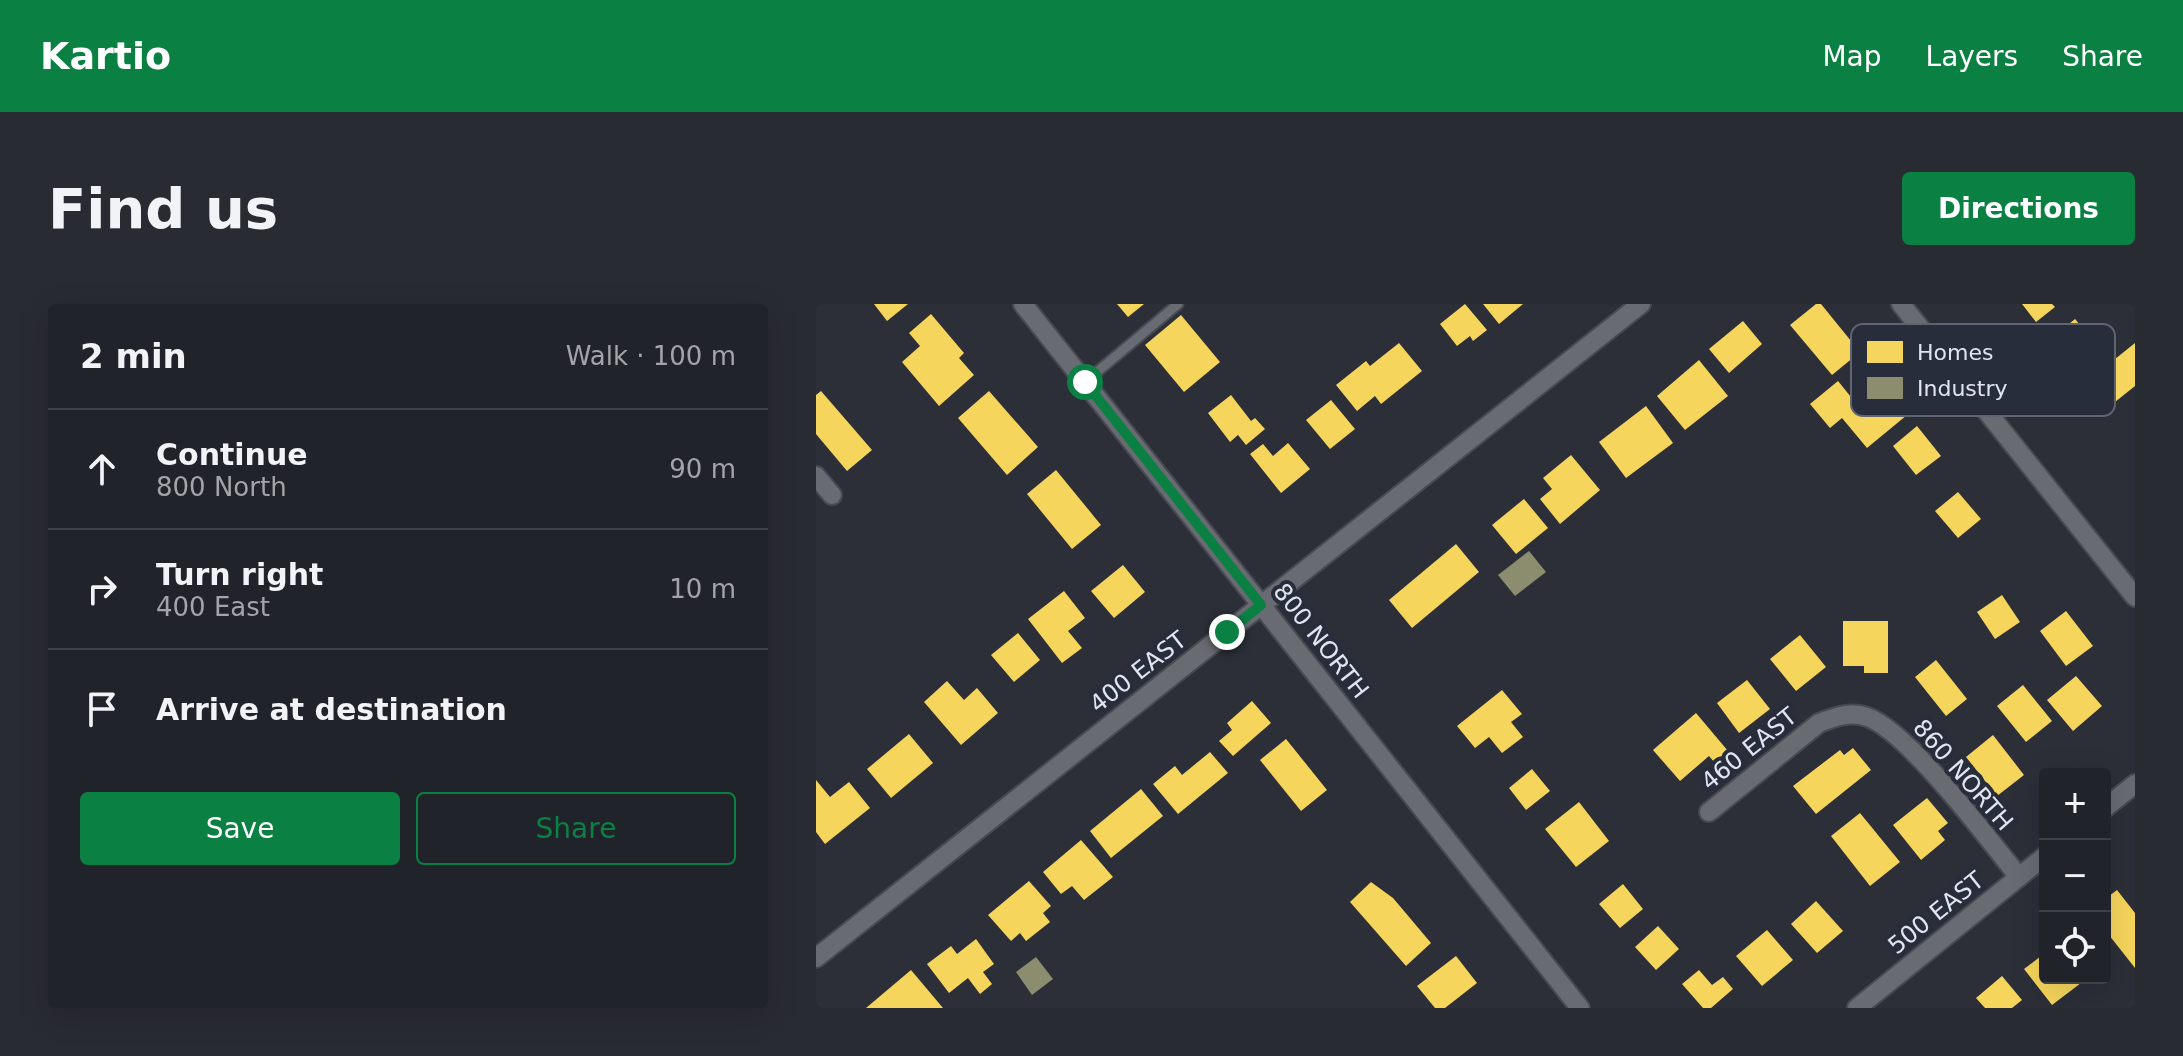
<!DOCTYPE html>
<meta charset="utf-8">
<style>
:root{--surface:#21232a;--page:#292b32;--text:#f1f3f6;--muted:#a2a4a8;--line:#3e4047;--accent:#0b8043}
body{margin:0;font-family:"DejaVu Sans",sans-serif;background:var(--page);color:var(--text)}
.controls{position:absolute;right:24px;bottom:24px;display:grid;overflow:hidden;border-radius:8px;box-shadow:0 8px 32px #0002}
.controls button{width:72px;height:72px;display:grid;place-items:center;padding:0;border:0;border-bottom:2px solid var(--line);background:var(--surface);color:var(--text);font:40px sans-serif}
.stop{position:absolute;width:24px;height:24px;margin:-18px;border:6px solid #0b8043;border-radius:50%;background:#fff}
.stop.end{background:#0b8043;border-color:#fff;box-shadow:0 2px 8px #0008}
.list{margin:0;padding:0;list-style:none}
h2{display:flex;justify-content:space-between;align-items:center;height:104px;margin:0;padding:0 32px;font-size:34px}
h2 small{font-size:26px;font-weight:400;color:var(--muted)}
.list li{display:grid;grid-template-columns:52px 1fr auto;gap:24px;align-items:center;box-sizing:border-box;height:120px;padding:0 32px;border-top:2px solid var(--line)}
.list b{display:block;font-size:30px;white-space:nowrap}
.list p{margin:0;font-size:26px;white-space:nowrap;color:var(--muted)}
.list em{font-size:26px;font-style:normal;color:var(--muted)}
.actions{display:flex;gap:16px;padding:24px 32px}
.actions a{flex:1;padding:18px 0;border:2px solid var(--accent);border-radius:8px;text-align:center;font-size:28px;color:var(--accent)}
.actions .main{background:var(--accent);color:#fff}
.icon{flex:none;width:44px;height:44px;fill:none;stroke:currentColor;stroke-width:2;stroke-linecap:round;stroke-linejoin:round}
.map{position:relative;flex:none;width:1319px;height:704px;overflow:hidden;border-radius:8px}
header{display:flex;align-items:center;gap:48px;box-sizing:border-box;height:112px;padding:0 40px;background:var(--accent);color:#fff}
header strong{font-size:38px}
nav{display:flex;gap:44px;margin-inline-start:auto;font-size:28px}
.intro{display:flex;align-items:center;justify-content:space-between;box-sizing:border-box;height:192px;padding:0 48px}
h1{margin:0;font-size:56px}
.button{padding:20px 36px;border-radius:8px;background:var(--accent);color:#fff;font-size:28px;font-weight:700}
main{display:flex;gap:48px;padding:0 48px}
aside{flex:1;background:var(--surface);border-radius:8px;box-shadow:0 8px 32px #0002}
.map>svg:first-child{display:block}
</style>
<header>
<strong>Kartio</strong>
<nav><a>Map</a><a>Layers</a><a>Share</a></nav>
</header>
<div class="intro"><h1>Find us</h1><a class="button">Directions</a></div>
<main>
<aside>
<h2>2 min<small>Walk · 100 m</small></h2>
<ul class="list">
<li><svg class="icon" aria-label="ahead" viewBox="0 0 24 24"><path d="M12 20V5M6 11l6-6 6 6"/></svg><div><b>Continue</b><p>800 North</p></div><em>90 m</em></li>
<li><svg class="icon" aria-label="right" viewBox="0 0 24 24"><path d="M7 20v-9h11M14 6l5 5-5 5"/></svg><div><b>Turn right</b><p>400 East</p></div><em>10 m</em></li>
<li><svg class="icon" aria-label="arrive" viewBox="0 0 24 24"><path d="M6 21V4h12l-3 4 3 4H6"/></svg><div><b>Arrive at destination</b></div></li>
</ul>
<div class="actions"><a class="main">Save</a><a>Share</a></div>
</aside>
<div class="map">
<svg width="1319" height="704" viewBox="0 0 1319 704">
<rect width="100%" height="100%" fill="#2c2f38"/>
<g fill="#f6d55c">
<path d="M 58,0 L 92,0 L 71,17 Z"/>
<path d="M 301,0 L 328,0 L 312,13 Z"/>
<path d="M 649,0 L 671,26 L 657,37 L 654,32 L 641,42 L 624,20 Z"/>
<path d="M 667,0 L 707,0 L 683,20 Z"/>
<path d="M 1000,0 L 1005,0 L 1044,48 L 1016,71 L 974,21 Z"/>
<path d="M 1206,0 L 1236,0 L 1239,3 L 1220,18 Z"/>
<path d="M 115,10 L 148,49 L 143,54 L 158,71 L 123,102 L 86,58 L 104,42 L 93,29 Z"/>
<path d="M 365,11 L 404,58 L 368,88 L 329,41 Z"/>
<path d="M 1259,15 L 1277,36 L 1241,65 L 1224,44 Z"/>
<path d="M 927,17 L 946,40 L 913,69 L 893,45 Z"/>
<path d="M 583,39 L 606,67 L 565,100 L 559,92 L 541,107 L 520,81 L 550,57 L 554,62 Z"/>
<path d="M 1319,39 L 1319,82 L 1284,110 L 1263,84 Z"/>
<path d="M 883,56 L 912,92 L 869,126 L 841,92 Z"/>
<path d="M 1022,77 L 1039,98 L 1063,78 L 1091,111 L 1051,144 L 1026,114 L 1014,124 L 994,100 Z"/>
<path d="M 5,87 L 56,146 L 31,167 L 0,130 L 0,91 Z"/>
<path d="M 173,87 L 222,143 L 191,171 L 142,114 Z"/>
<path d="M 415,91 L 435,117 L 439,114 L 449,125 L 430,141 L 422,131 L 414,138 L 392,109 Z"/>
<path d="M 515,96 L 539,125 L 514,145 L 490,116 Z"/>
<path d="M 830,102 L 857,139 L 810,174 L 783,138 Z"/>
<path d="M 1101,122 L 1125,152 L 1100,171 L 1077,142 Z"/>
<path d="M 472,139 L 494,165 L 465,189 L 434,150 L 447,140 L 457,152 Z"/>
<path d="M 755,151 L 784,186 L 744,220 L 724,195 L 736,185 L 727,174 Z"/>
<path d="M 240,166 L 285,221 L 256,245 L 211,190 Z"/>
<path d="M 1142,188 L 1165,215 L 1142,234 L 1119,207 Z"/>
<path d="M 708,195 L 732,224 L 700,250 L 676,221 Z"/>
<path d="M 640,240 L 663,268 L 596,324 L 573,296 Z"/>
<path d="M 307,261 L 329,288 L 298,314 L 275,287 Z"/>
<path d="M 248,287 L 269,314 L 252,327 L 266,344 L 246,359 L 212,315 Z"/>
<path d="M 1186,291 L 1204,318 L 1179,335 L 1161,308 Z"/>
<path d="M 1250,307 L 1277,342 L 1250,362 L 1224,327 Z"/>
<path d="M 1027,317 L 1072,317 L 1072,369 L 1048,369 L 1048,362 L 1027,362 Z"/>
<path d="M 202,329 L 224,356 L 198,378 L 175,351 Z"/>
<path d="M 984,331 L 1010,363 L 980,387 L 954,355 Z"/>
<path d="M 1120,356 L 1151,395 L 1130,412 L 1099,373 Z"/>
<path d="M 1260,372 L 1286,402 L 1257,427 L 1231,396 Z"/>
<path d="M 931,376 L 954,405 L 923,429 L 901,399 Z"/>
<path d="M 131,377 L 148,396 L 161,384 L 182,409 L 145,441 L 108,398 Z"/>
<path d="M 1207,381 L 1236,417 L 1210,438 L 1181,402 Z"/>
<path d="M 686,386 L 706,410 L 695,418 L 707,433 L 686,449 L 673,433 L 659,444 L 641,422 Z"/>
<path d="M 436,397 L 455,419 L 417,452 L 403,437 L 416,426 L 411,419 Z"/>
<path d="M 880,409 L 912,447 L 898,458 L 893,452 L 864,477 L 837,446 Z"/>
<path d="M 93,430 L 117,459 L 75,494 L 51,465 Z"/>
<path d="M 1177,431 L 1208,471 L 1181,492 L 1150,453 Z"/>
<path d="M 470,435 L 511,486 L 485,507 L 444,456 Z"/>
<path d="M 1037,444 L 1055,466 L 1000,510 L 977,482 L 1024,446 L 1028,451 Z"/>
<path d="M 394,448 L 412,469 L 362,510 L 337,480 L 359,462 L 366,471 Z"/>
<path d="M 716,465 L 734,487 L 710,506 L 693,484 Z"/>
<path d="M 0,476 L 14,493 L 33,478 L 54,504 L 9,540 L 0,528 Z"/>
<path d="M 325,485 L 347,512 L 295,554 L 274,527 Z"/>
<path d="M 1111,494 L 1132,519 L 1122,527 L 1129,536 L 1105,556 L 1077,521 Z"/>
<path d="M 763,498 L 793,537 L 760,563 L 729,525 Z"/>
<path d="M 1044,509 L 1084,558 L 1054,582 L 1015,532 Z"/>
<path d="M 265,536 L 297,573 L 268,596 L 256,582 L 245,590 L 227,568 Z"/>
<path d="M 213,577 L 235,602 L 227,609 L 234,618 L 210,637 L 204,629 L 195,637 L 172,611 Z"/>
<path d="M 555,578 L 577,594 L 615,639 L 590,662 L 534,598 Z"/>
<path d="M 807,580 L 827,605 L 804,624 L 783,600 Z"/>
<path d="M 1301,586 L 1319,609 L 1319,664 L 1289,626 L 1289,595 Z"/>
<path d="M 1000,597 L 1027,627 L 1001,649 L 975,620 Z"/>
<path d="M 842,622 L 863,645 L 840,666 L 819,643 Z"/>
<path d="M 951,626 L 977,656 L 946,682 L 920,652 Z"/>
<path d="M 160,635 L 178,660 L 167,668 L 176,680 L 164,690 L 152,674 L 133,689 L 111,660 L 135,642 L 141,650 Z"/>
<path d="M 1229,649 L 1229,674 L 1261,674 L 1265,679 L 1236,701 L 1208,665 Z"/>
<path d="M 640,652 L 661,679 L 629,704 L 619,704 L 601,682 Z"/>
<path d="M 95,666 L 127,704 L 50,704 Z"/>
<path d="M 883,666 L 896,681 L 907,673 L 917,685 L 895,704 L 887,704 L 866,680 Z"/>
<path d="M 1186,672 L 1206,696 L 1196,704 L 1169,704 L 1160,694 Z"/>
</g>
<g fill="#8c8c6e">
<path d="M 713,247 L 730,268 L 699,292 L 682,271 Z"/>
<path d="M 220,653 L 237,675 L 216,691 L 200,668 Z"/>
</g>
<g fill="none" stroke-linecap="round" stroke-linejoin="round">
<defs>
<path id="service" d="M 269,78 L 362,0"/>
<g id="minor">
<path d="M 207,0 L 764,704"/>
<path d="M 1085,0 L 1319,293"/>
<path d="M 0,172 L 16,191"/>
<path d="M 1289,504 L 1319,480"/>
<path d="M 893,508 L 1003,419 C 1018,413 1035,407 1051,413 C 1091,426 1173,536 1203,573"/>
<path d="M 0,654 L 825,0"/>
<path d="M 1041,704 L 1229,552"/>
</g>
</defs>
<use href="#service" stroke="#474a51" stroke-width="13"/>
<use href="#minor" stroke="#474a51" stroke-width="22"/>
<use href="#service" stroke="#686b72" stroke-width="9"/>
<use href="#minor" stroke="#686b72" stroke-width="18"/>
</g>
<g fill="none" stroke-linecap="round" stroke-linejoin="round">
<path stroke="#0b8043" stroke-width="10" d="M 269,78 L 445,301 L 411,328"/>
</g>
<g text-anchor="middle" stroke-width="8" stroke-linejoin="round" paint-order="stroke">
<g font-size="24" fill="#e2e5ef" stroke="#282d3c">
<text transform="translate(505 337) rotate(52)" y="8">800 NORTH</text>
<text transform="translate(322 368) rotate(-38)" y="8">400 EAST</text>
<text transform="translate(933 445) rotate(-39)" y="8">460 EAST</text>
<text transform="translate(1147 471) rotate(49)" y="8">860 NORTH</text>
<text transform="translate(1120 609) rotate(-39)" y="8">500 EAST</text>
</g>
</g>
<rect x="1035" y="20" width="264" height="92" rx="12" fill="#282d3c" stroke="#606472" stroke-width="2"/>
<rect x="1051" y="37" width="36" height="22" fill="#f6d55c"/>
<rect x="1051" y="73" width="36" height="22" fill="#8c8c6e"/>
<g font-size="22" fill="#e2e5ef">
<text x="1101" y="56">Homes</text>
<text x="1101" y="92">Industry</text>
</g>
</svg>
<div class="controls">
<button>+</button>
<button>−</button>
<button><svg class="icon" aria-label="locate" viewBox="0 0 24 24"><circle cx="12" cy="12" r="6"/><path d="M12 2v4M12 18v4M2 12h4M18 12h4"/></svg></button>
</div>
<div class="stop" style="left:269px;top:78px"></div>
<div class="stop end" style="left:411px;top:328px"></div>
</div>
</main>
